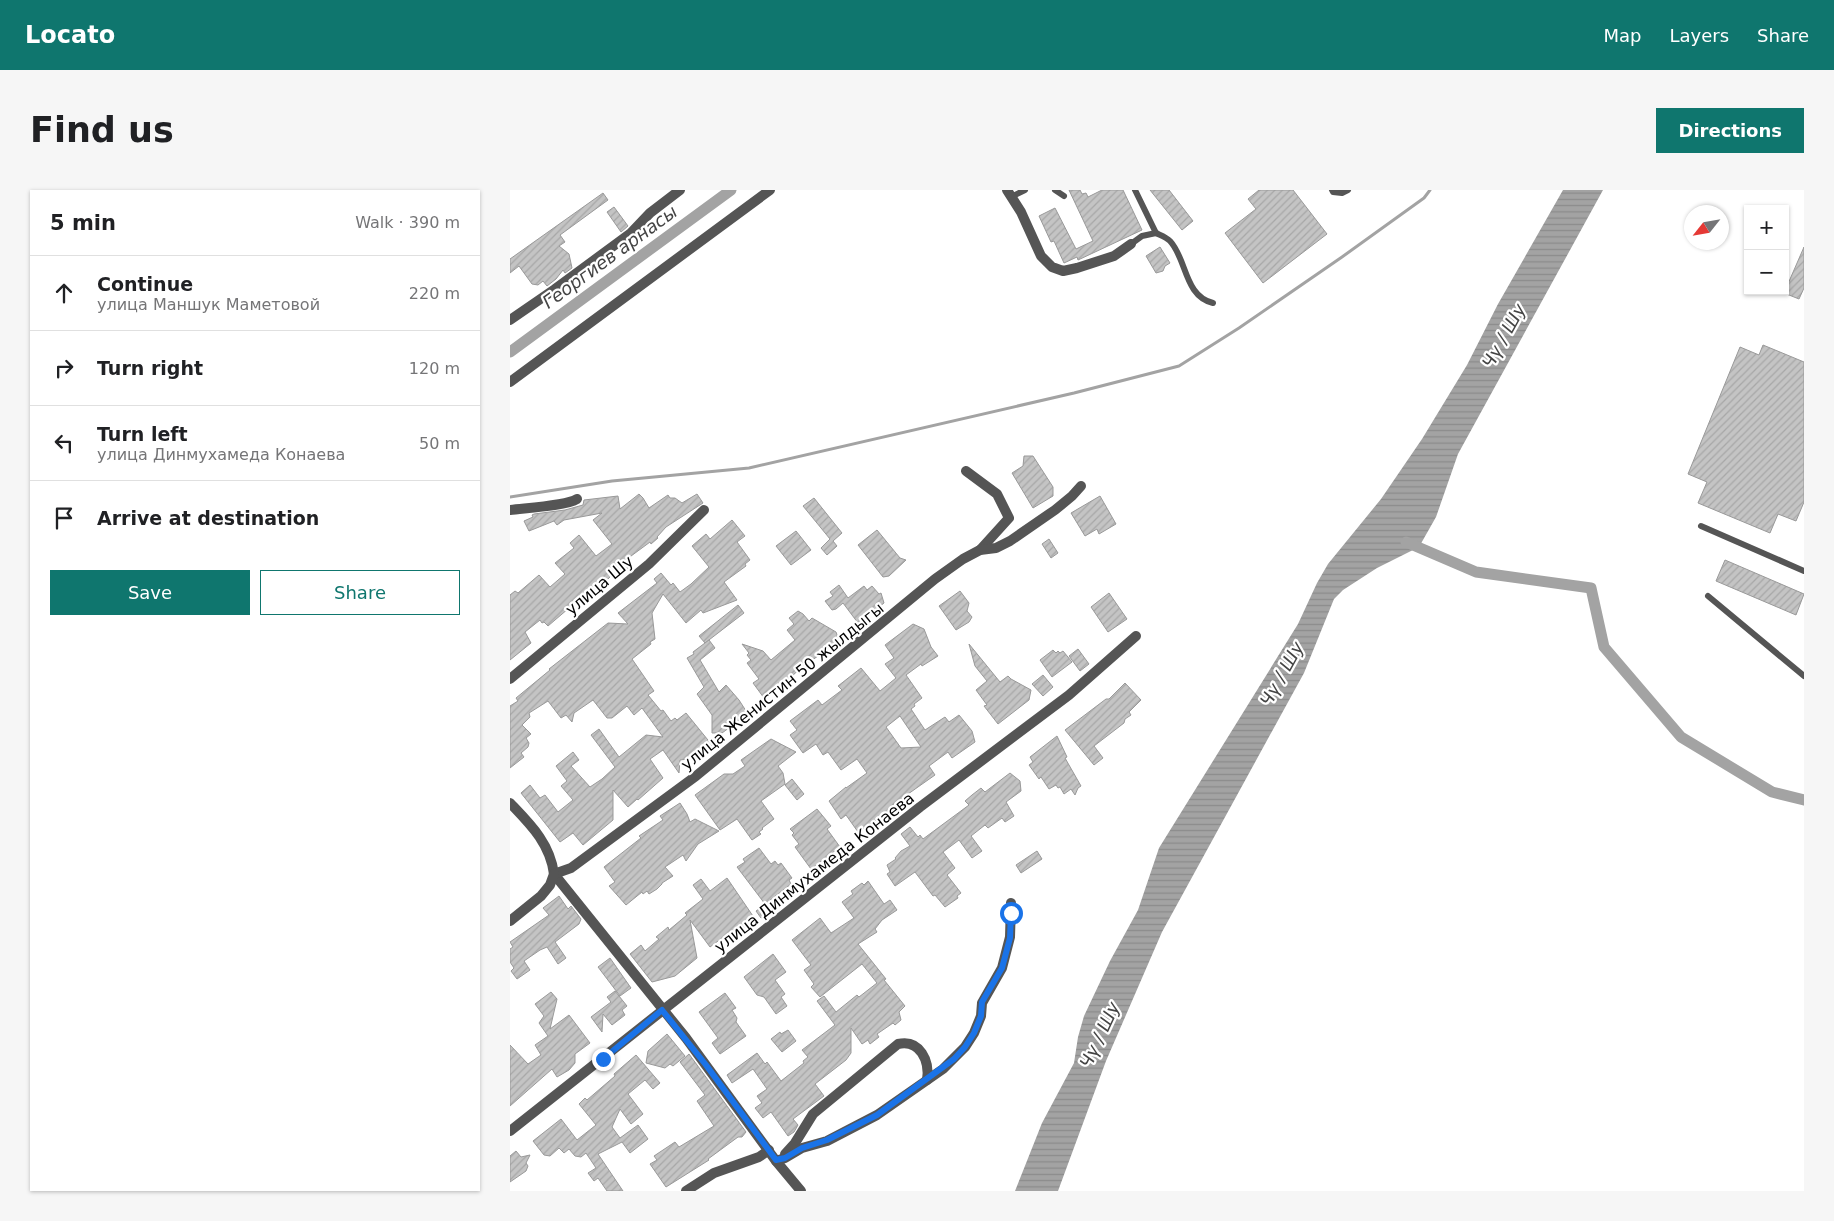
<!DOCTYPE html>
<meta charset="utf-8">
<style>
:root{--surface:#fff;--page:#f6f6f6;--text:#202124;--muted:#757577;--line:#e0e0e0;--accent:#0f766e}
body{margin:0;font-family:"DejaVu Sans",sans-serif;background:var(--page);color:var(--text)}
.controls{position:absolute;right:15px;top:15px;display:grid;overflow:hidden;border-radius:0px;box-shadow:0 1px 4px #0004}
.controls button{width:45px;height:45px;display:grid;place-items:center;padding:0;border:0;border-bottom:1px solid var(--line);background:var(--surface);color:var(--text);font:25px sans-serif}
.compass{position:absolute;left:1174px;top:15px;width:45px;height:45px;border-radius:50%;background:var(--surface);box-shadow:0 1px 4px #0004;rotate:239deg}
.stop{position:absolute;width:15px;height:15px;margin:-11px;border:4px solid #1a73e8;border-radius:50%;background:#fff}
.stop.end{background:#1a73e8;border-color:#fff;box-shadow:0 1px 5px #0008}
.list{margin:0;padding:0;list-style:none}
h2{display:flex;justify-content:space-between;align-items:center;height:65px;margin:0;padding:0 20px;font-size:21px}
h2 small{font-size:16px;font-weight:400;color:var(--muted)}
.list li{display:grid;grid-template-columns:32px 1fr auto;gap:15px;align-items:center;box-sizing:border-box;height:75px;padding:0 20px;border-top:1px solid var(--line)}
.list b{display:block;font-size:19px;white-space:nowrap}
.list p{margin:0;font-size:16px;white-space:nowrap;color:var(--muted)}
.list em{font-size:16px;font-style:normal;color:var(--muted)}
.actions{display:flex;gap:10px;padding:15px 20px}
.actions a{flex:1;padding:11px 0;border:1px solid var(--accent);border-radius:0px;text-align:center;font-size:18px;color:var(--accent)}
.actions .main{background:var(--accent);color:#fff}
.icon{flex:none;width:28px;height:28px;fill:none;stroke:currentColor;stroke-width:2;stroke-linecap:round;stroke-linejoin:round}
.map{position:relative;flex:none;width:1294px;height:1001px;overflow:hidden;border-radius:0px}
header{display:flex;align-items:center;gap:30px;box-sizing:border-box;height:70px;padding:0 25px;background:var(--accent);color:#fff}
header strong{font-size:24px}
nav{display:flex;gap:28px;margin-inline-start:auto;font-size:18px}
.intro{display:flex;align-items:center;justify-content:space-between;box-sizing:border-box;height:120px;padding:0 30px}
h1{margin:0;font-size:35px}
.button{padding:12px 22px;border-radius:0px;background:var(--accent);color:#fff;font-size:18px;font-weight:700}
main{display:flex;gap:30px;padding:0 30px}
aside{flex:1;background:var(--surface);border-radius:0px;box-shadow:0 1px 4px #0004}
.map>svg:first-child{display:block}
</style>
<header>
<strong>Locato</strong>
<nav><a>Map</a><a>Layers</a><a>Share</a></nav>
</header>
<div class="intro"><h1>Find us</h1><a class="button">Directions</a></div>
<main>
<aside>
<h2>5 min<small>Walk · 390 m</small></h2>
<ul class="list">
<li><svg class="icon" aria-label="ahead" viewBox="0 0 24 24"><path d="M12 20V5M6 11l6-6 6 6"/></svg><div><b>Continue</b><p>улица Маншук Маметовой</p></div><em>220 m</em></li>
<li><svg class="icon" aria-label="right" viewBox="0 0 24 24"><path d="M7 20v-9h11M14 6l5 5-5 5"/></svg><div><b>Turn right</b></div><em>120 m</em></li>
<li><svg class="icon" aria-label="left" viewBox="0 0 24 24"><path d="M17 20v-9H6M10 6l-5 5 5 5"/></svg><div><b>Turn left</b><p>улица Динмухамеда Конаева</p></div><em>50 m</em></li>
<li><svg class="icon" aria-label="arrive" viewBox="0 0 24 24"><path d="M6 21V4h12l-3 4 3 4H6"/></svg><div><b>Arrive at destination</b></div></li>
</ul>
<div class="actions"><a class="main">Save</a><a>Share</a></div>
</aside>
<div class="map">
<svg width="1294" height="1001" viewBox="0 0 1294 1001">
<defs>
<pattern id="water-rules" width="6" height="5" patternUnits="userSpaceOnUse" patternTransform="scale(1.25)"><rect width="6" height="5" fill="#a3a3a3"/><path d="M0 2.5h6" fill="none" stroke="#8b8b8b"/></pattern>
<pattern id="building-hatch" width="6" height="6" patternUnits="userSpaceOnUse" patternTransform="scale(1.25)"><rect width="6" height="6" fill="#c4c4c4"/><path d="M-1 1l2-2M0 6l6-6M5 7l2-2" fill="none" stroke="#a7a7a7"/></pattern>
</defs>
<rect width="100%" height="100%" fill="#fff"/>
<path fill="url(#water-rules)" d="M 1053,0 L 1093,0 L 948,264 L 926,327 L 909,357 L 867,378 L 833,400 L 824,409 L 794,483 L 652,742 L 596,871 L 548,1001 L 505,1001 L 532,933 L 564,873 L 568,847 L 574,826 L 600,771 L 628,720 L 649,658 L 788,434 L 807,393 L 818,374 L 871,309 L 912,249 L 957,175 L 988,114 Z"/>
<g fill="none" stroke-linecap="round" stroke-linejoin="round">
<path stroke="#a3a3a3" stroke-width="3" d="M 0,307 L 102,291 L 239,278 L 564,203 L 669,176 L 729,138 L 832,67 L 914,8 L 920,0"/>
<g stroke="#a3a3a3" stroke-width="11">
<path d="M 0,162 L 221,0"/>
<path d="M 896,352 L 966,382 L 1081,398 L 1094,457 L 1171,547 L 1262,602 L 1294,610"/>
</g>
</g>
<g fill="url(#building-hatch)" stroke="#999" fill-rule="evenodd">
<path d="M 559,0 L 570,0 L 572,4 L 576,3 L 578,7 L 592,0 L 613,0 L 632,40 L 568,70 L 567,67 L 554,73 L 544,51 L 541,52 L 529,26 L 545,18 L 566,59 L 583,51 Z"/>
<path d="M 640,0 L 659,0 L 683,31 L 672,40 Z"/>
<path d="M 749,0 L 783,0 L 817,44 L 753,93 L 715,43 L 746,19 L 738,9 Z"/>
<path d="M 93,3 L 98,10 L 50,45 L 55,52 L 49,56 L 59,64 L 62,78 L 55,83 L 53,80 L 46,89 L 37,96 L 33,91 L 28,95 L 22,94 L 9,76 L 0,83 L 0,69 Z"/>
<path d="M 104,17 L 118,36 L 111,42 L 97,22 Z"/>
<path d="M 650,57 L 660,73 L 655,76 L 653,81 L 646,83 L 636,66 Z"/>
<path d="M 1294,57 L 1294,98 L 1289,109 L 1274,103 Z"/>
<path d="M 1253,155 L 1294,172 L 1294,312 L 1286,331 L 1268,324 L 1260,343 L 1188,313 L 1197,292 L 1178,284 L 1230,157 L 1249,165 Z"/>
<path d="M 514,266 L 523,266 L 543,297 L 543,306 L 523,318 L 502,283 L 513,276 Z"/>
<path d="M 129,304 L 133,308 L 139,318 L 158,305 L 160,308 L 165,308 L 172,313 L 187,304 L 193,313 L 156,337 L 147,347 L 148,348 L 141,354 L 140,352 L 136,355 L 117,369 L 122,375 L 114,382 L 113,380 L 107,384 L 102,385 L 89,398 L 79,401 L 38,436 L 34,432 L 32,433 L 30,430 L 15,442 L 21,453 L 0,470 L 0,405 L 5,401 L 8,403 L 29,385 L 40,397 L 55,384 L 45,373 L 64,358 L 60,353 L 69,345 L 86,366 L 102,354 L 83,330 L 92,323 L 54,330 L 47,335 L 44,331 L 19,341 L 14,331 L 23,327 L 22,325 L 24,324 L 55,320 L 73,315 L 74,310 L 108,306 L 110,319 Z"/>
<path d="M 590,306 L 606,334 L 589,344 L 587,339 L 575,346 L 561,323 Z"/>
<path d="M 304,308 L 332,343 L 323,351 L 327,356 L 317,365 L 311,358 L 320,349 L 293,316 Z"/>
<path d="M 222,330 L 235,346 L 227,352 L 240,370 L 235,374 L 236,376 L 214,392 L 227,410 L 193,423 L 191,420 L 176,433 L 153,404 L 142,423 L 145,449 L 140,452 L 141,454 L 122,469 L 144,501 L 138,505 L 151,521 L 153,520 L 161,531 L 165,528 L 167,530 L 176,523 L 202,555 L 195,561 L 192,558 L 178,569 L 170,570 L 169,583 L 153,560 L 140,569 L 153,588 L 128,610 L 127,609 L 118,617 L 103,600 L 103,630 L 73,655 L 63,643 L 50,652 L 11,603 L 20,595 L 30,608 L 35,605 L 48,622 L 63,610 L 51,596 L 57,591 L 46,576 L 63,562 L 69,570 L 61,576 L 80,597 L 92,589 L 105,577 L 81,545 L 89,539 L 109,567 L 136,545 L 153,547 L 132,518 L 124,525 L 117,516 L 102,528 L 97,528 L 83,510 L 64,523 L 62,532 L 56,525 L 51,528 L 38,511 L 19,523 L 20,527 L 12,535 L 21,544 L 16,548 L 19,553 L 18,557 L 11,563 L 14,567 L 0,578 L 0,516 L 8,511 L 6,508 L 40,480 L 39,479 L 98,433 L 118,434 L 108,423 L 147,393 L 144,389 L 151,383 L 161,395 L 163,393 L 170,402 L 181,394 L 199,377 L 182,356 L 196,344 L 200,349 Z"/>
<path d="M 367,340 L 390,368 L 396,370 L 379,386 L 373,387 L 348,355 Z"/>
<path d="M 286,341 L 301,360 L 281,375 L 266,356 Z"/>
<path d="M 539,349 L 548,363 L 541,368 L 532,354 Z"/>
<path d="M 1215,370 L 1294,404 L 1286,425 L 1206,391 Z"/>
<path d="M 329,395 L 338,408 L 354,396 L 357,400 L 362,396 L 369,404 L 371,403 L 374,413 L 348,433 L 333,413 L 326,419 L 322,420 L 315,411 L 323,406 L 320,402 Z"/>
<path d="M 450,401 L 459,413 L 457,421 L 462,427 L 459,432 L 446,440 L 429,416 Z"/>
<path d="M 599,403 L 617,429 L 598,442 L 581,417 Z"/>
<path d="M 228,415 L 234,423 L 195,453 L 189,446 Z"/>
<path d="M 288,421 L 293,424 L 299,431 L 302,428 L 326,442 L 329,450 L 284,484 L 281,489 L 278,489 L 254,508 L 243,493 L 249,489 L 237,473 L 241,470 L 237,465 L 239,463 L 232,454 L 253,461 L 261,470 L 285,450 L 277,440 L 284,434 L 279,428 Z"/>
<path d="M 403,434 L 414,439 L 421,457 L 428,466 L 412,476 L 411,474 L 396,485 L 412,508 L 404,514 L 405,516 L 401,519 L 415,540 L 435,527 L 439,532 L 449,525 L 462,541 L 465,552 L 442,568 L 438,562 L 419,576 L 425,585 L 381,616 L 383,619 L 348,642 L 336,625 L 331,629 L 319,611 L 336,597 L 336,598 L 357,583 L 347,569 L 331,580 L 318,562 L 313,565 L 306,554 L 293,563 L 280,545 L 287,540 L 280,531 L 308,510 L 312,515 L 332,500 L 328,496 L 351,478 L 370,501 L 386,488 L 375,474 L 384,468 L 375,455 ZM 390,526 L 411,557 L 391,558 L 376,537 Z"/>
<path d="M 199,450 L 205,458 L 190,470 L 209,502 L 216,495 L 229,510 L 238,524 L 212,543 L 202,543 L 202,525 L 187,504 L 194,497 L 177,468 L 184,464 L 183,462 Z"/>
<path d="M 459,454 L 490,492 L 498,486 L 501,489 L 521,500 L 519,510 L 488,534 L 474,516 L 477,515 L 466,500 L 477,491 L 465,476 Z"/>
<path d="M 568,459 L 579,474 L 570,481 L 559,466 Z"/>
<path d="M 543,460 L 546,463 L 548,461 L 550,463 L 553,461 L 562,472 L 542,487 L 530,470 Z"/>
<path d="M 533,485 L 543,497 L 533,506 L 522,494 Z"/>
<path d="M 615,493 L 631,510 L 619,522 L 621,525 L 615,529 L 614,533 L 584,556 L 593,568 L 584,575 L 555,540 L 596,509 L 599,509 Z"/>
<path d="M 547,546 L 557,567 L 555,568 L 571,596 L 568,598 L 565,605 L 561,599 L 554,604 L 550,597 L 548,598 L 546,595 L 539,599 L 531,587 L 529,589 L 519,575 L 523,572 L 520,567 Z"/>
<path d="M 261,549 L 286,562 L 268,576 L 273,583 L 275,594 L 251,611 L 264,629 L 252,638 L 253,639 L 249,642 L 251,644 L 242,650 L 227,629 L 210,640 L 185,605 L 214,584 L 223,584 L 235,576 L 231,570 Z"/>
<path d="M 500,583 L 510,591 L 511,601 L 496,612 L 504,626 L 495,632 L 492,628 L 478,638 L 475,635 L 461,646 L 472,661 L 462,668 L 449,650 L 433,662 L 445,678 L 437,685 L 451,703 L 447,706 L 448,708 L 435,717 L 425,705 L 423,706 L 405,682 L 385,696 L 377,684 L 380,682 L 377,675 L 386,669 L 385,668 L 391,661 L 400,656 L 391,644 L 400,637 L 408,647 L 410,645 L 413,649 L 459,615 L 455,611 L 462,605 L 471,598 L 475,602 Z"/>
<path d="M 282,589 L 294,604 L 287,610 L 275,595 Z"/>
<path d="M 170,613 L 177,624 L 180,632 L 185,629 L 209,641 L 188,654 L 176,671 L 173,665 L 155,677 L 163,686 L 152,693 L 152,694 L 147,699 L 139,704 L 137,701 L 133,704 L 132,702 L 116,715 L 99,696 L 105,692 L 94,677 L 131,648 L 129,646 L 153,630 L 150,626 Z"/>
<path d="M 307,619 L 321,636 L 317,639 L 330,657 L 301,679 L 285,657 L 289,654 L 282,645 L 284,643 L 280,639 Z"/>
<path d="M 249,658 L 261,674 L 265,671 L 268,675 L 271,673 L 282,688 L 279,690 L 281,694 L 255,714 L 227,677 L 235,672 L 233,669 Z"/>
<path d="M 527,661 L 532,669 L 511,683 L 506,675 Z"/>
<path d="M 217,688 L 245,729 L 225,744 L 216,745 L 200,757 L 180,730 L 187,768 L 165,786 L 142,792 L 120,764 L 131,755 L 135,761 L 149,749 L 146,747 L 158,737 L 159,740 L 177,725 L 175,723 L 193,709 L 183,695 L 191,689 L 200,701 Z"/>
<path d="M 358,691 L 374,714 L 380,710 L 387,720 L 372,730 L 365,739 L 367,742 L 348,754 L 376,789 L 374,790 L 395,816 L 389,822 L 391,830 L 385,835 L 383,833 L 367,844 L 369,847 L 360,854 L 358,850 L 352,854 L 341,838 L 341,863 L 336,870 L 305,894 L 314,906 L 283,929 L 288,935 L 284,942 L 278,946 L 261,922 L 253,928 L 245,918 L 252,913 L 247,906 L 257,899 L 243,879 L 222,893 L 217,885 L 247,863 L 255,874 L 257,872 L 271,891 L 294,873 L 293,871 L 298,867 L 292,860 L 325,835 L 307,811 L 314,806 L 326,822 L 347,805 L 349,807 L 367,793 L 352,774 L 310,807 L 301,797 L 304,794 L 294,780 L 301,775 L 282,750 L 310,728 L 321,743 L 344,728 L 332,712 L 343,704 L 341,701 L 352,693 L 354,695 Z"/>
<path d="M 49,706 L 58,719 L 61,716 L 71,729 L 69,734 L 45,752 L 56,768 L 48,774 L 37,757 L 30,760 L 14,771 L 20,780 L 7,789 L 1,781 L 4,778 L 0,772 L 0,759 L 3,757 L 0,752 L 39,725 L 33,718 Z"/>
<path d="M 255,715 L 260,722 L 251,728 L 246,721 Z"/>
<path d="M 263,764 L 276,782 L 265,790 L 275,804 L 271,807 L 277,816 L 266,824 L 254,807 L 247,805 L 234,787 Z"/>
<path d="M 100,768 L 121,798 L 110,806 L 88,777 Z"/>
<path d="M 105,801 L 117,816 L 112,820 L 115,825 L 102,835 L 93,824 L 92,842 L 81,827 L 101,812 L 97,807 Z"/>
<path d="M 41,802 L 47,809 L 40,839 L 59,825 L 80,853 L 65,864 L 65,873 L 59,880 L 47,887 L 42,879 L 0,916 L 0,855 L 18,874 L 31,865 L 25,855 L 38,846 L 29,833 L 34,826 L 25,814 Z"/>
<path d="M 215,803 L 226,818 L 222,820 L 227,828 L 226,832 L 236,846 L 210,864 L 202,853 L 208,848 L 189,822 Z"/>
<path d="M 278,840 L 286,851 L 272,862 L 261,849 L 270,842 L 271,844 Z"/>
<path d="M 157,844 L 175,866 L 163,876 L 160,874 L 155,878 L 136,873 L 138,861 Z"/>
<path d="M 179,864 L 236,942 L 232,947 L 228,947 L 198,969 L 199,970 L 156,997 L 140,974 L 147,970 L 144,966 L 165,952 L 169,957 L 204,936 L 187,911 L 195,905 L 170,872 Z"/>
<path d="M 126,865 L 150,893 L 143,899 L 135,890 L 118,904 L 133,924 L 121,934 L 110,919 L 102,937 L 110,948 L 128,935 L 138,949 L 120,963 L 112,952 L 88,964 L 113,1001 L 97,1001 L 88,988 L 84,991 L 78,983 L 86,978 L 76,963 L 71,967 L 65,966 L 59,959 L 54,963 L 49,958 L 40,966 L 34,965 L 23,951 L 51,929 L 67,950 L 86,935 L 69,914 L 75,908 L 77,910 L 105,886 L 104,884 Z"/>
<path d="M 6,961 L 11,967 L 20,965 L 16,973 L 18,976 L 16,981 L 0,992 L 0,966 Z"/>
</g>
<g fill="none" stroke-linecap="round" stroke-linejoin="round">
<g stroke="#555" stroke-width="6">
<path d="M 545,0 L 554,6"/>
<path d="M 625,0 L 646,43"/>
<path d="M 822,0 L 823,2 L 832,3 L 838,0"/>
<path d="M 501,7 L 515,0"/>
<path d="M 621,54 L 632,46 L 646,43 C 650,45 656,47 660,51 C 677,69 674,106 703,113"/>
<path d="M 1191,336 L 1294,381"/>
<path d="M 1198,406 L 1294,486"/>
</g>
<g stroke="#555" stroke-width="10">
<path d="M 497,0 L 511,22 L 531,66 L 542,77 L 553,81 L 567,78 L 604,66 L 621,54"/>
<path d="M 0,130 L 45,99 L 121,43 L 140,23 L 170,0"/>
<path d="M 0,192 L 260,0"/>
<path d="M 456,281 L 487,304 L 499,328 L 470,360"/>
<path d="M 0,320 C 15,318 56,316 67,309"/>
<path d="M 0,489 L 139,374 L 194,320"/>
<path d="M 0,613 C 20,634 40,653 44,684 L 176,848 L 266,971 L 291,1001"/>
<path d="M 44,684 L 61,678 L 186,586 L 425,389 L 453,369 L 470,360 L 486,358 L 500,351 L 545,320 L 562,306 L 571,296"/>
<path d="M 0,731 L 31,706 L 40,695 L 44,684"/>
<path d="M 0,941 L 410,617 L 559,505 L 626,446"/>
<path d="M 275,964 L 285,953 L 303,924 L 388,854 C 410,849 420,871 417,890"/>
<path d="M 266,971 L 275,968 L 292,958 L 317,951 L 367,925 L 433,879 L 455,857 L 464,843 L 471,826 L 472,813 L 492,778 L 500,747 L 501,713"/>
<path d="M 176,1001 L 204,983 L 249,967 L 259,960"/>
</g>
</g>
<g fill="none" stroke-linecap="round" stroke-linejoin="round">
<path stroke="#1a73e8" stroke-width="6" d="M 93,869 L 152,820 L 196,875 L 266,970 L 275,968 L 292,958 L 317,950 L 367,925 L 444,869 L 455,857 L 464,843 L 471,826 L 472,812 L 492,778 L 500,748 L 501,723"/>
</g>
<g text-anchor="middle" stroke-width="4.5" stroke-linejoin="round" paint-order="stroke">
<g font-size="16" fill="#000" stroke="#fff">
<text transform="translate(89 395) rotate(-40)" y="6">улица Шу</text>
<text transform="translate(272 496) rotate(-39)" y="6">улица Женистин 50 жылдыгы</text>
<text transform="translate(304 682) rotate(-38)" y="6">улица Динмухамеда Конаева</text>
</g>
<g font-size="18" font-style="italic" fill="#444" stroke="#fff">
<text transform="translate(100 67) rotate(-36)" y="6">Георгиев арнасы</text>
<text transform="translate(994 146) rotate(-61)" y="6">Чү / Шу</text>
<text transform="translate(772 484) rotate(-61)" y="6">Чү / Шу</text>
<text transform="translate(590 845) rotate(-65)" y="6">Чү / Шу</text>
</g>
</g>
</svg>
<div class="controls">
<button>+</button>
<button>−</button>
</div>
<svg class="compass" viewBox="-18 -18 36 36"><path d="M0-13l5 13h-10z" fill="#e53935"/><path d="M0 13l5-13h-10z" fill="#757577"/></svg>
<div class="stop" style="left:501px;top:723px"></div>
<div class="stop end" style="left:93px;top:869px"></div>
</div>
</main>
